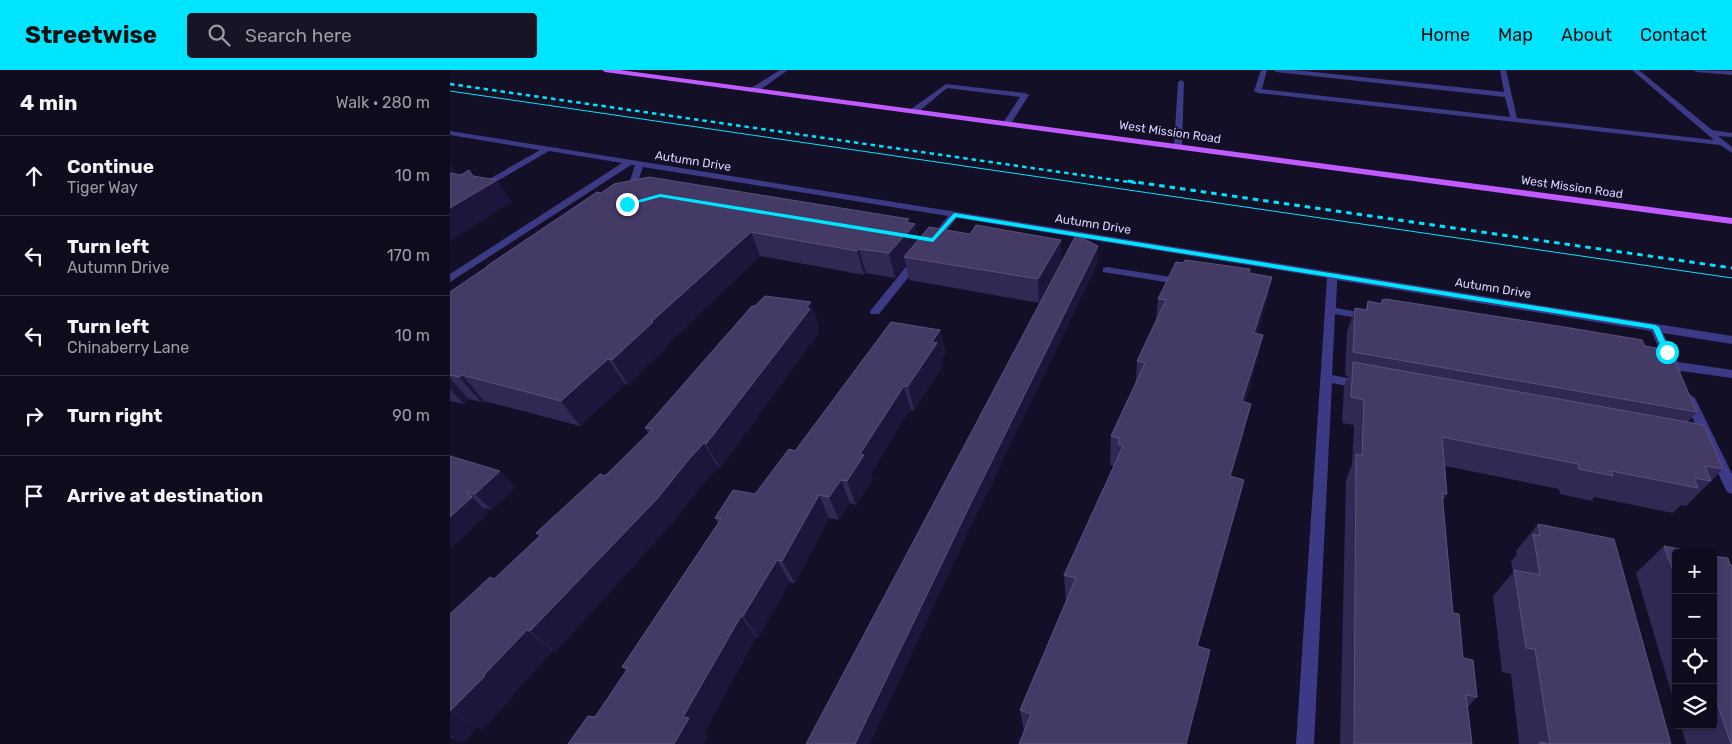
<!DOCTYPE html>
<meta charset="utf-8">
<style>
:root{--surface:#0e0b1c;--page:#171425;--text:#f1f3f6;--muted:#9b9ba3;--line:#2e2b3b;--accent:#00e5ff}
body{margin:0;font-family:Rubik,sans-serif;background:var(--page);color:var(--text)}
.controls{position:absolute;right:15px;bottom:15px;display:grid;overflow:hidden;border-radius:5px;box-shadow:0 1px 4px #0004}
.controls button{width:45px;height:45px;display:grid;place-items:center;padding:0;border:0;border-bottom:1px solid var(--line);background:var(--surface);color:var(--text);font:25px sans-serif}
.stop{position:absolute;width:15px;height:15px;margin:-11px;border:4px solid #00e5ff;border-radius:50%;background:#fff}
.stop.end{background:#00e5ff;border-color:#fff;box-shadow:0 1px 5px #0008}
.list{margin:0;padding:0;list-style:none}
h2{display:flex;justify-content:space-between;align-items:center;height:65px;margin:0;padding:0 20px;font-size:21px}
h2 small{font-size:16px;font-weight:400;color:var(--muted)}
.list li{display:grid;grid-template-columns:32px 1fr auto;gap:15px;align-items:center;box-sizing:border-box;height:80px;padding:0 20px;border-top:1px solid var(--line)}
.list b{display:block;font-size:19px;white-space:nowrap}
.list p{margin:0;font-size:16px;white-space:nowrap;color:var(--muted)}
.list em{font-size:16px;font-style:normal;color:var(--muted)}
.icon{flex:none;width:28px;height:28px;fill:none;stroke:currentColor;stroke-width:2;stroke-linecap:round;stroke-linejoin:round}
.map{position:relative;flex:none;width:1282px;height:674px;overflow:hidden}
header{display:flex;align-items:center;gap:30px;box-sizing:border-box;height:70px;padding:0 25px;background:var(--accent);color:#111}
header strong{font-size:24px}
nav{display:flex;gap:28px;margin-inline-start:auto;font-size:18px}
.search{width:350px;height:45px;background:var(--page);display:flex;align-items:center;gap:12px;box-sizing:border-box;padding:0 18px;border-radius:5px;color:var(--muted);font-size:19px}
main{display:flex}
aside{flex:1;background:var(--surface)}
.map>svg:first-child{display:block}
</style>
<header>
<strong>Streetwise</strong>
<div class="search"><svg class="icon" aria-label="search" viewBox="0 0 24 24"><circle cx="10" cy="10" r="6"/><path d="M15 15l6 6"/></svg>Search here</div>
<nav><a>Home</a><a>Map</a><a>About</a><a>Contact</a></nav>
</header>
<main>
<aside>
<h2>4 min<small>Walk · 280 m</small></h2>
<ul class="list">
<li><svg class="icon" aria-label="ahead" viewBox="0 0 24 24"><path d="M12 20V5M6 11l6-6 6 6"/></svg><div><b>Continue</b><p>Tiger Way</p></div><em>10 m</em></li>
<li><svg class="icon" aria-label="left" viewBox="0 0 24 24"><path d="M17 20v-9H6M10 6l-5 5 5 5"/></svg><div><b>Turn left</b><p>Autumn Drive</p></div><em>170 m</em></li>
<li><svg class="icon" aria-label="left" viewBox="0 0 24 24"><path d="M17 20v-9H6M10 6l-5 5 5 5"/></svg><div><b>Turn left</b><p>Chinaberry Lane</p></div><em>10 m</em></li>
<li><svg class="icon" aria-label="right" viewBox="0 0 24 24"><path d="M7 20v-9h11M14 6l5 5-5 5"/></svg><div><b>Turn right</b></div><em>90 m</em></li>
<li><svg class="icon" aria-label="arrive" viewBox="0 0 24 24"><path d="M6 21V4h12l-3 4 3 4H6"/></svg><div><b>Arrive at destination</b></div></li>
</ul>
</aside>
<div class="map">
<svg width="1282" height="674" viewBox="0 0 1282 674">
<rect width="100%" height="100%" fill="#130f26"/>
<g fill="none" stroke-linecap="round" stroke-linejoin="round">
<g fill="#3d3a85" fill-rule="evenodd">
<path d="M 330,0 L 338,0 L 307,22 L 301,22 L 301,18 Z"/>
<path d="M 811,0 L 817,0 L 812,19 L 1060,47 L 1055,27 L 826,2 L 823,0 L 845,0 L 1054,22 L 1050,0 L 1056,0 L 1067,48 L 1264,70 L 1182,0 L 1189,0 L 1262,60 L 1282,63 L 1282,67 L 1268,66 L 1282,77 L 1282,83 L 1270,75 L 808,23 L 804,21 Z"/>
<path d="M 1243,0 L 1282,1 L 1282,5 L 1246,2 Z"/>
<path d="M 731,10 L 734,12 L 732,75 L 728,77 L 724,75 L 728,12 Z"/>
<path d="M 496,14 L 575,23 L 579,25 L 560,55 L 557,55 L 553,53 L 570,27 L 497,18 L 467,43 L 461,43 L 461,39 Z"/>
<path d="M 0,61 L 1282,266 L 1282,274 L 1213,263 L 1228,292 L 1282,300 L 1282,308 L 1232,301 L 1226,305 L 1222,304 L 1219,299 L 1206,297 L 1204,294 L 1206,291 L 1215,291 L 1201,261 L 887,210 L 886,238 L 919,244 L 924,247 L 919,250 L 885,244 L 882,305 L 912,311 L 918,315 L 912,319 L 882,313 L 864,674 L 846,674 L 877,208 L 507,148 L 485,174 L 482,175 L 477,172 L 498,146 L 193,97 L 183,126 L 179,129 L 175,126 L 185,95 L 181,95 L 0,212 L 0,204 L 172,93 L 99,81 L 37,117 L 34,116 L 34,112 L 90,80 L 0,65 Z"/>
<path d="M 468,186 L 473,189 L 429,244 L 421,244 L 420,242 L 421,240 L 464,187 Z"/>
<path d="M 657,197 L 734,209 L 739,212 L 734,215 L 653,202 L 653,198 Z"/>
<path d="M 1239,324 L 1245,328 L 1282,404 L 1282,424 L 1277,422 L 1275,418 L 1233,328 Z"/>
</g>
<path fill="#c25bff" fill-rule="evenodd" d="M 152,0 L 170,0 L 1282,148 L 1282,154 L 155,2 Z"/>
<path stroke="#00e5ff" stroke-width="1" d="M 0,21 L 1282,208"/>
<path stroke="#00e5ff" stroke-width="2.5" stroke-dasharray="4.5 4" stroke-linecap="butt" d="M 0,14 L 686,113"/>
<path stroke="#00e5ff" stroke-width="3" stroke-dasharray="5.5 5" stroke-linecap="butt" d="M 678,111 L 1282,198"/>
</g>
<g fill="#312854">
<path d="M 147,122 L 459,149 L 460,153 L 465,154 L 468,170 L 612,191 L 648,176 L 648,192 L 522,454 L 599,216 L 589,233 L 459,210 L 456,195 L 445,208 L 416,203 L 414,205 L 310,186 L 216,276 L 217,277 L 178,315 L 175,314 L 130,356 L 34,331 L 31,332 L 19,329 L 14,334 L 0,331 L 0,222 L 37,197 L 37,196 Z"/>
<path d="M 799,203 L 822,207 L 816,235 L 807,264 L 813,265 L 806,294 L 795,332 L 794,362 L 781,407 L 794,410 L 787,438 L 574,661 L 570,640 L 616,531 L 614,505 L 664,396 L 660,395 L 661,366 L 686,312 L 687,291 L 706,250 L 708,229 Z"/>
<path d="M 932,230 L 1195,276 L 1212,290 L 1247,342 L 1238,352 L 1273,399 L 1236,436 L 1231,435 L 1223,443 L 1144,427 L 1142,431 L 1110,424 L 1109,419 L 995,396 L 997,424 L 993,431 L 1003,543 L 1013,588 L 1027,627 L 1018,637 L 1022,674 L 890,674 L 896,410 L 902,394 L 904,355 L 892,353 L 894,317 L 898,306 L 895,305 L 897,262 L 905,238 L 915,240 L 918,231 L 930,233 Z"/>
<path d="M 369,256 L 367,258 L 369,262 L 270,398 L 268,397 L 255,411 L 223,452 L 105,582 L 103,581 L 62,625 L 63,626 L 32,660 L 27,657 L 13,673 L 0,667 L 0,544 L 44,509 L 89,466 L 86,463 L 155,406 L 198,363 L 195,358 Z"/>
<path d="M 490,260 L 495,284 L 491,291 L 492,297 L 464,340 L 461,340 L 454,348 L 421,404 L 423,408 L 406,435 L 400,433 L 389,450 L 379,448 L 345,513 L 340,512 L 308,568 L 306,567 L 254,663 L 258,667 L 145,647 L 176,601 L 172,597 L 268,453 L 265,448 L 305,424 L 345,381 Z"/>
<path d="M 0,386 L 66,417 L 41,440 L 33,438 L 38,443 L 0,479 Z"/>
<path d="M 1088,454 L 1221,674 L 1069,674 L 1061,604 L 1052,602 L 1043,526 L 1063,502 L 1061,492 L 1067,484 L 1066,481 Z"/>
<path d="M 1214,476 L 1226,509 L 1226,639 L 1186,503 Z"/>
<path d="M 1263,486 L 1280,495 L 1282,674 L 1236,674 L 1231,655 L 1263,655 Z"/>
</g>
<g fill="#1d163a">
<path d="M 0,94 L 6,102 L 0,106 Z"/>
<path d="M 19,100 L 32,119 L 47,110 L 62,132 L 0,171 L 0,138 Z"/>
<path d="M 459,149 L 461,158 L 465,154 L 470,178 L 454,187 L 456,195 L 445,208 L 439,183 L 456,152 Z"/>
<path d="M 301,162 L 310,186 L 216,276 L 217,277 L 178,315 L 162,290 L 201,252 Z"/>
<path d="M 611,170 L 612,193 L 589,233 L 588,209 Z"/>
<path d="M 648,176 L 648,192 L 522,454 L 420,674 L 405,674 L 519,437 Z"/>
<path d="M 409,179 L 416,203 L 414,205 L 407,181 Z"/>
<path d="M 822,207 L 816,235 L 798,292 L 804,263 Z"/>
<path d="M 361,232 L 369,256 L 367,258 L 369,262 L 270,398 L 256,374 Z"/>
<path d="M 490,260 L 495,284 L 491,291 L 492,297 L 464,340 L 458,316 L 482,272 Z"/>
<path d="M 813,265 L 806,294 L 786,360 L 792,331 Z"/>
<path d="M 158,289 L 175,314 L 130,356 L 111,331 Z"/>
<path d="M 12,305 L 34,331 L 31,332 L 9,307 Z"/>
<path d="M 0,308 L 19,329 L 14,334 L 0,319 Z"/>
<path d="M 454,316 L 461,340 L 454,348 L 421,404 L 423,408 L 406,435 L 397,411 L 410,384 L 448,325 Z"/>
<path d="M 801,334 L 794,362 L 774,434 L 780,406 Z"/>
<path d="M 254,373 L 268,397 L 255,411 L 223,452 L 105,582 L 80,561 Z"/>
<path d="M 50,401 L 66,417 L 41,440 L 25,424 Z"/>
<path d="M 391,410 L 400,433 L 389,450 L 379,427 Z"/>
<path d="M 794,410 L 787,438 L 742,600 L 747,576 Z"/>
<path d="M 17,422 L 38,443 L 0,479 L 0,447 Z"/>
<path d="M 369,425 L 379,448 L 345,513 L 332,491 Z"/>
<path d="M 327,490 L 340,512 L 308,568 L 293,546 Z"/>
<path d="M 291,546 L 306,567 L 254,663 L 258,667 L 254,674 L 224,674 L 233,647 Z"/>
<path d="M 77,560 L 103,581 L 62,625 L 63,626 L 32,660 L 1,641 L 33,606 Z"/>
<path d="M 0,641 L 27,657 L 13,673 L 0,666 Z"/>
</g>
<g fill="#433a66" stroke="#5a527e">
<path d="M 19,100 L 23,106 L 47,110 L 0,138 L 0,103 L 11,105 Z"/>
<path d="M 199,107 L 459,149 L 456,152 L 465,154 L 439,183 L 409,179 L 407,181 L 301,162 L 201,252 L 203,252 L 162,290 L 158,289 L 111,331 L 12,305 L 9,307 L 0,305 L 0,222 L 38,196 L 37,196 L 147,122 L 151,123 L 164,114 Z"/>
<path d="M 526,155 L 611,170 L 588,209 L 454,187 L 479,157 L 520,164 Z"/>
<path d="M 626,165 L 648,176 L 519,437 L 405,674 L 356,674 Z"/>
<path d="M 735,190 L 800,199 L 799,203 L 822,207 L 804,263 L 813,265 L 792,331 L 801,334 L 780,406 L 794,410 L 747,576 L 760,580 L 736,674 L 569,674 L 581,644 L 570,640 L 626,508 L 614,505 L 673,376 L 668,374 L 670,369 L 661,366 L 695,293 L 687,291 L 716,230 L 708,229 L 726,192 L 733,193 Z"/>
<path d="M 315,226 L 361,232 L 356,238 L 360,239 L 256,374 L 254,373 L 240,388 L 207,429 L 80,561 L 77,560 L 33,606 L 35,606 L 0,641 L 0,544 L 40,507 L 44,509 L 91,465 L 86,463 L 150,404 L 155,406 L 203,359 L 195,358 L 302,236 L 305,236 Z"/>
<path d="M 936,229 L 1120,258 L 1192,270 L 1195,276 L 1206,278 L 1212,290 L 1225,292 L 1247,342 L 903,282 L 905,238 L 917,240 L 918,231 L 932,234 L 932,230 Z"/>
<path d="M 441,252 L 490,260 L 482,272 L 487,273 L 458,316 L 454,316 L 448,325 L 410,384 L 414,385 L 397,411 L 391,410 L 379,427 L 369,425 L 332,491 L 327,490 L 293,546 L 291,546 L 233,647 L 239,648 L 224,674 L 118,674 L 138,646 L 145,647 L 178,598 L 172,597 L 271,449 L 265,448 L 283,420 L 305,424 L 339,379 L 345,381 Z"/>
<path d="M 903,292 L 1254,355 L 1273,399 L 1255,396 L 1261,411 L 1244,408 L 1248,418 L 1161,401 L 1163,406 L 1129,399 L 1128,394 L 992,367 L 997,424 L 992,423 L 1003,543 L 1009,544 L 1013,588 L 1023,590 L 1027,627 L 1016,625 L 1022,674 L 904,674 L 906,384 L 912,386 L 914,330 L 901,327 Z"/>
<path d="M 0,386 L 50,401 L 25,424 L 17,422 L 22,427 L 0,447 Z"/>
<path d="M 1088,454 L 1164,469 L 1221,674 L 1090,674 L 1090,672 L 1100,674 L 1085,579 L 1076,578 L 1064,500 L 1090,505 L 1083,464 L 1090,466 Z"/>
<path d="M 1214,476 L 1249,483 L 1226,483 L 1226,509 Z"/>
<path d="M 1263,486 L 1278,488 L 1280,495 L 1282,495 L 1282,674 L 1281,674 L 1263,621 Z"/>
</g>
<path fill="#00e5ff" d="M 210,124 L 482,168 L 504,143 L 1205,255 L 1209,257 L 1220,282 L 1214,283 L 1203,259 L 506,147 L 483,172 L 210,127 L 177,136 L 174,134 Z"/>
<g text-anchor="middle" stroke-width="4.5" stroke-linejoin="round" paint-order="stroke">
<g font-size="12" fill="#d9d4ff" stroke="#130f26">
<text transform="translate(720 62) rotate(8)" y="4">West Mission Road</text>
<text transform="translate(243 91) rotate(9)" y="4">Autumn Drive</text>
<text transform="translate(1122 117) rotate(8)" y="4">West Mission Road</text>
<text transform="translate(643 154) rotate(9)" y="4">Autumn Drive</text>
<text transform="translate(1043 218) rotate(9)" y="4">Autumn Drive</text>
</g>
</g>
</svg>
<div class="controls">
<button>+</button>
<button>−</button>
<button><svg class="icon" aria-label="locate" viewBox="0 0 24 24"><circle cx="12" cy="12" r="6"/><path d="M12 2v4M12 18v4M2 12h4M18 12h4"/></svg></button>
<button><svg class="icon" aria-label="layers" viewBox="0 0 24 24"><path d="M12 4l9 5-9 5-9-5zM3 14l9 5 9-5"/></svg></button>
</div>
<div class="stop" style="left:1217px;top:282px"></div>
<div class="stop end" style="left:177px;top:134px"></div>
</div>
</main>
